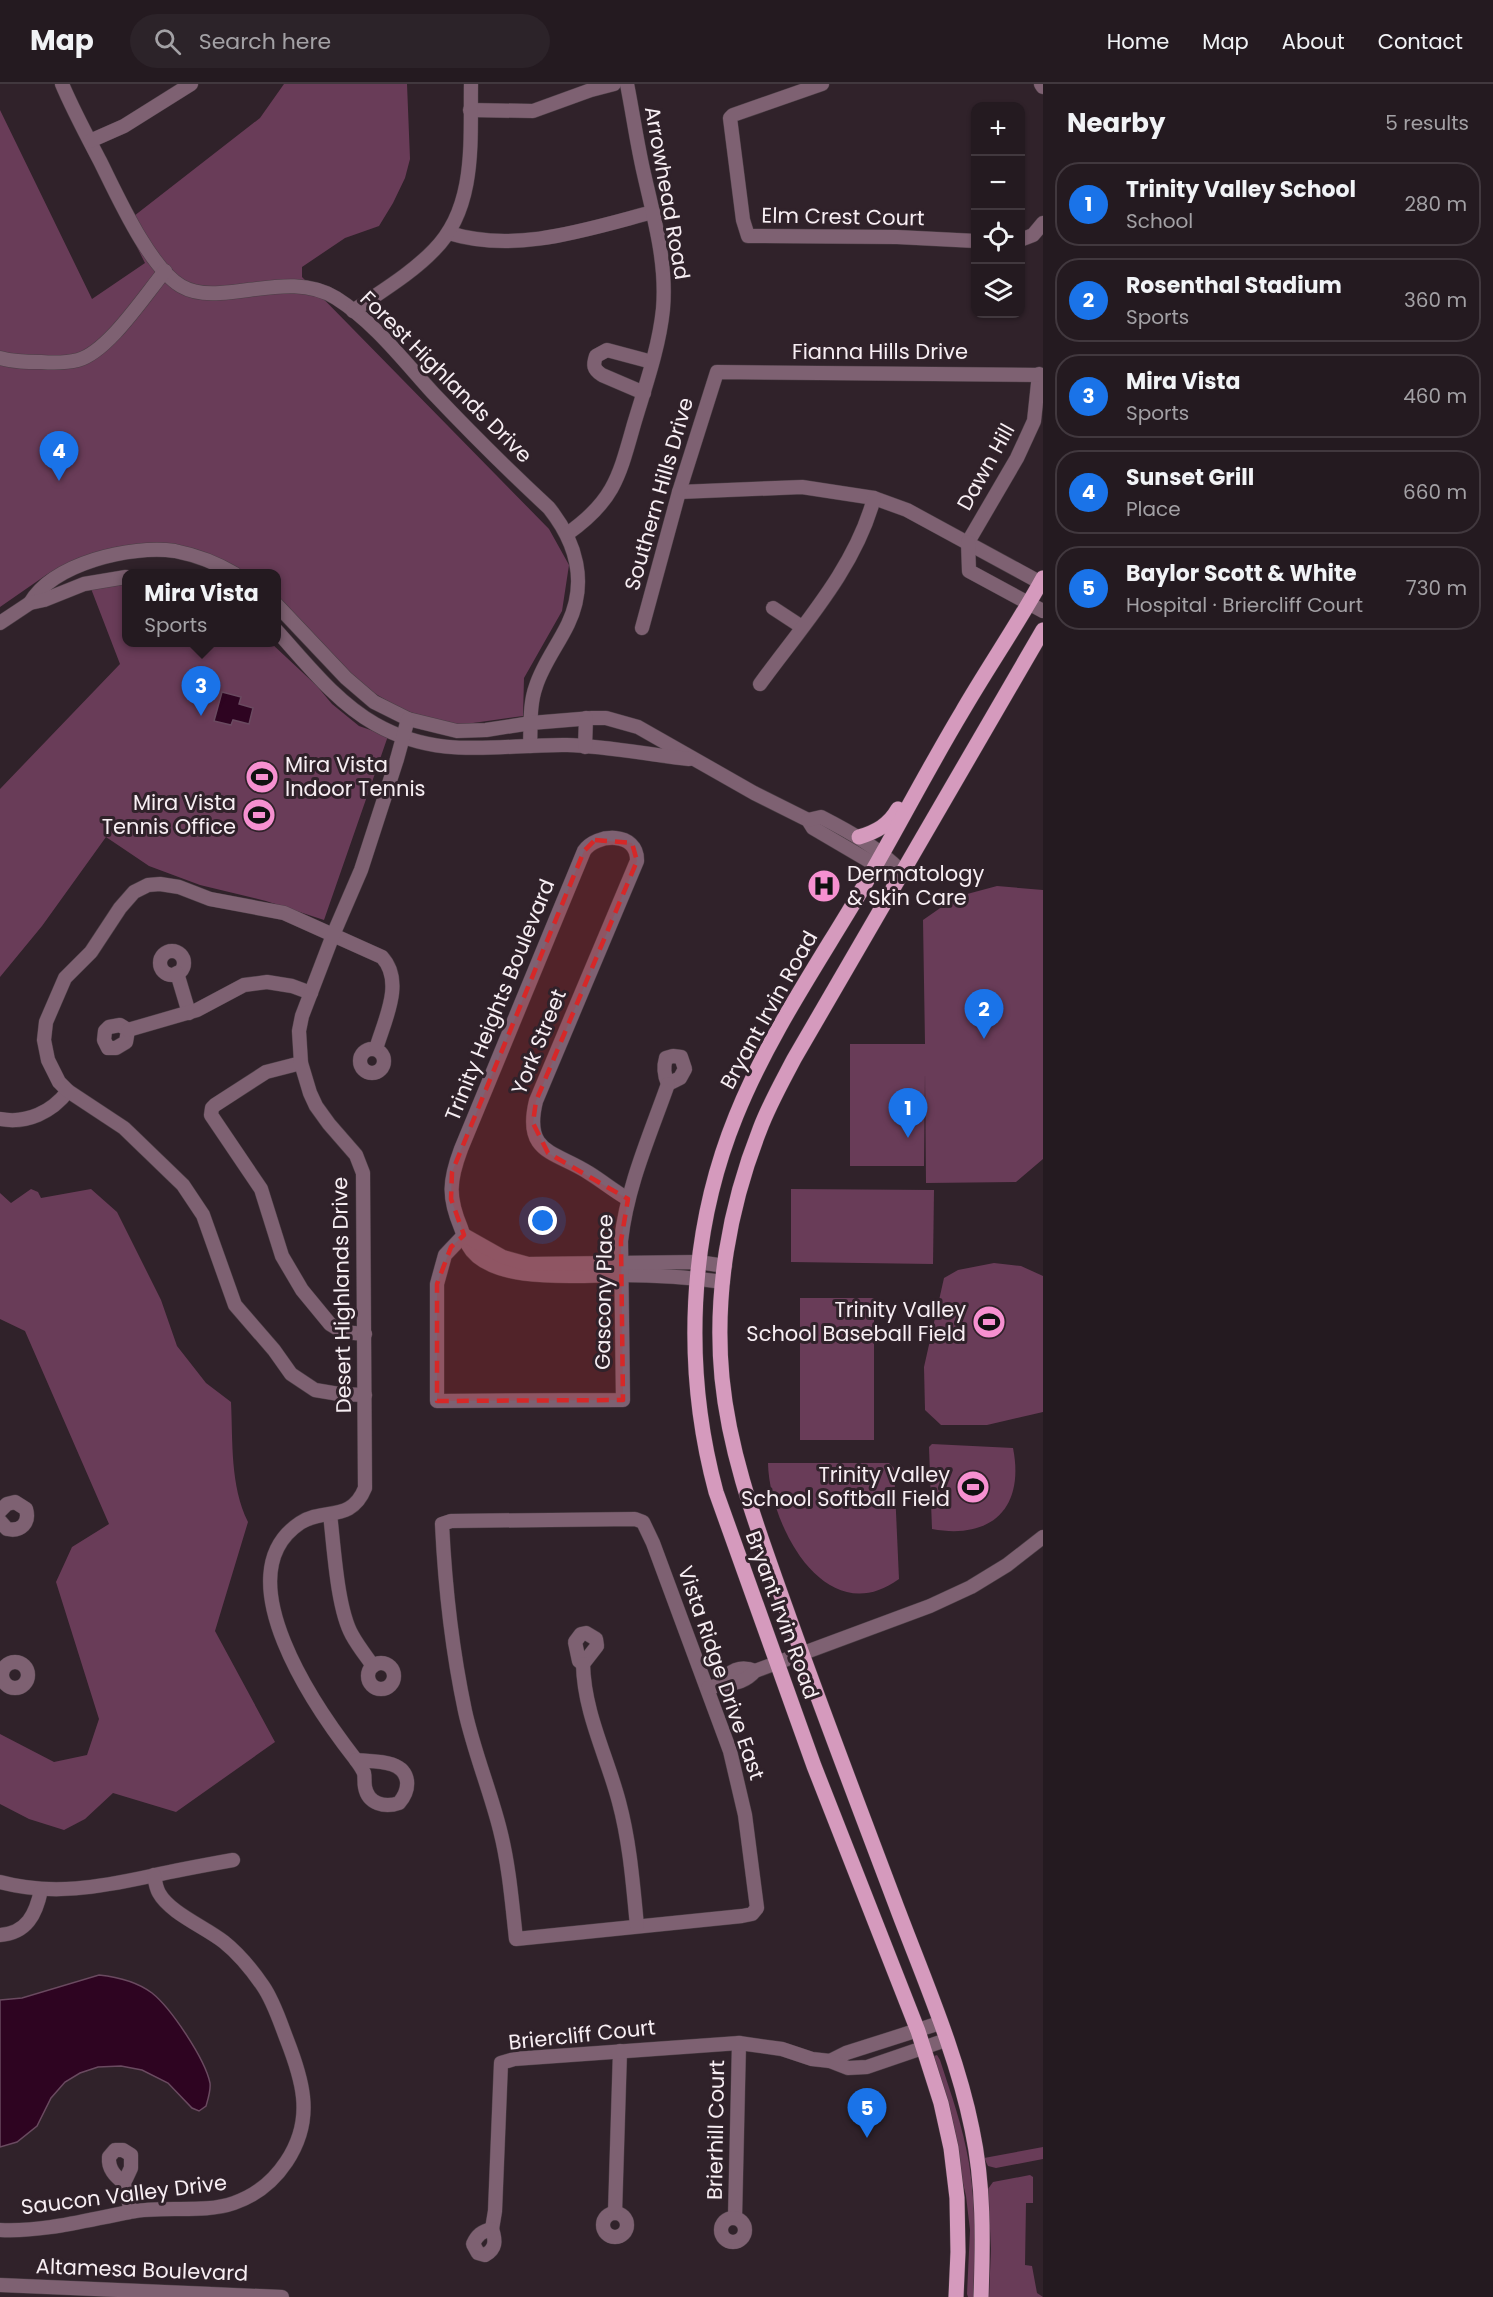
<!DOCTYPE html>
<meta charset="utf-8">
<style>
:root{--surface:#241a20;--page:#2c2329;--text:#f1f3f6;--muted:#a3a1a5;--line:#41383e;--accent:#1a73e8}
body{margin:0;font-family:Poppins,sans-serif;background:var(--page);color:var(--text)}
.controls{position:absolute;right:18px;top:18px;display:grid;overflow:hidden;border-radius:12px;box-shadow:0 2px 4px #0004}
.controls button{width:54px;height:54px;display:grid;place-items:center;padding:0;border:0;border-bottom:2px solid var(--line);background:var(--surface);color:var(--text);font:30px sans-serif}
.you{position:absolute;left:543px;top:1137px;width:21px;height:21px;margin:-15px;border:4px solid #fff;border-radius:50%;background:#1a73e8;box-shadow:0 0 0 9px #1a73e833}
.badge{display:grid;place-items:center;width:39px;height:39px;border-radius:50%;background:var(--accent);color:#fff;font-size:20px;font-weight:700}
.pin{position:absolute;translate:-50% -50px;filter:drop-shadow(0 2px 3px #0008)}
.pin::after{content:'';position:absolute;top:32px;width:21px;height:18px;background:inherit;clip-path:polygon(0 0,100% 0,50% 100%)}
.popup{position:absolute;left:122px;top:485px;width:159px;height:78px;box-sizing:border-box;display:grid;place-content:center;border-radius:12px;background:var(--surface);filter:drop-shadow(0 2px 4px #0005);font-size:20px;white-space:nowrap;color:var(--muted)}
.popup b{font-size:22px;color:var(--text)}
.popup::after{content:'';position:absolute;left:50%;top:100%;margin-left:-12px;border:12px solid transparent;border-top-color:var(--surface)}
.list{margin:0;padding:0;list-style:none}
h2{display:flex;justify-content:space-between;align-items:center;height:78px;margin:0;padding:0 24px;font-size:26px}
h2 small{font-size:20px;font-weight:400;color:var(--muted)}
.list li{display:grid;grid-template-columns:39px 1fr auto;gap:18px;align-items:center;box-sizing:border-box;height:84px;margin:0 12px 12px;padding:0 12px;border:2px solid var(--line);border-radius:24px}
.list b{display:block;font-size:22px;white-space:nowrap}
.list p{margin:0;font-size:20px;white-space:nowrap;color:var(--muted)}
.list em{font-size:20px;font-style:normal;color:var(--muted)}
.icon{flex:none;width:33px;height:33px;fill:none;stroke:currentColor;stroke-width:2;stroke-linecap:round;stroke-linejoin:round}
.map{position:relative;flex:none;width:1043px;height:2213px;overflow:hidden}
header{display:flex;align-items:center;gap:36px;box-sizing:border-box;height:84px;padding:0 30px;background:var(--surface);border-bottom:2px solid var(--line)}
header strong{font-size:28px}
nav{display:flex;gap:33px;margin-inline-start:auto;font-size:21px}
.search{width:420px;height:54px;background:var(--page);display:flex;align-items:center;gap:15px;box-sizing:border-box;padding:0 21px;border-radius:33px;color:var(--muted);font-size:22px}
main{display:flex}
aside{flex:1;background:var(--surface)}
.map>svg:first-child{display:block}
</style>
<header>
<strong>Map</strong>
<div class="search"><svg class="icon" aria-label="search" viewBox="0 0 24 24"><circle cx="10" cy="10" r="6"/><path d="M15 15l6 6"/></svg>Search here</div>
<nav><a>Home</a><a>Map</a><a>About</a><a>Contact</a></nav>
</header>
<main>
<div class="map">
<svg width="1043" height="2213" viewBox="0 0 1043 2213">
<rect width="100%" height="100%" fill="#30222a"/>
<g fill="#693c58">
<path d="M 284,0 L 407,0 L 410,75 L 405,94 L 393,119 L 379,142 L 345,154 L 302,183 L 302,193 L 549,445 L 569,481 L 562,527 L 524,594 L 523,632 L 459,641 L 411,631 L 364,603 L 276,510 L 276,490 L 243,489 L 194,470 L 125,464 L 49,489 L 0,523 L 0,26 L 92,215 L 145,179 L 125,139 L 260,34 Z"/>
<path d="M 126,499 L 126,558 L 271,559 L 317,602 L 332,620 L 359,642 L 388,652 L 324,836 L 266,817 L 200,801 L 149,782 L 106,753 L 42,842 L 0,893 L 0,705 L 120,580 L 90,502 Z"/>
<path d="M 997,802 L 1043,806 L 1043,1075 L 1016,1098 L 926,1099 L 925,989 L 924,1082 L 850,1082 L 850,960 L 925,960 L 923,836 L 956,813 Z"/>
<path d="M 31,1105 L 38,1108 L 41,1114 L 91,1105 L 117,1128 L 161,1216 L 177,1262 L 206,1299 L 231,1318 C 233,1359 230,1401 248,1438 L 215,1547 L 275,1658 L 176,1728 L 113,1709 L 85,1735 L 64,1746 L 29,1735 L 0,1720 L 0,1650 L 54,1678 L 87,1671 L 99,1635 L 56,1498 L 72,1463 L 109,1440 L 25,1247 L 0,1235 L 0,1109 L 11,1119 Z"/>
<path d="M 791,1105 L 934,1106 L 933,1180 L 791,1178 Z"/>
<path d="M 994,1179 L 1021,1182 L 1043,1192 L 1043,1328 L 987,1341 L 941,1341 L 925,1326 L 924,1283 L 944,1194 L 958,1186 Z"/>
<rect x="800" y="1214" width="74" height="142"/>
<path d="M 932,1360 L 1013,1364 C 1025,1424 991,1456 932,1445 L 929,1363 Z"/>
<path d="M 768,1379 L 889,1379 L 894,1384 L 899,1495 C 825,1549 769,1440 768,1379 Z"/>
<path d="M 937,1971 L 940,1976 C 951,2010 963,2043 969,2079 C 976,2123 976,2168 973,2213 L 968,2213 L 967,2210 L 970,2146 L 966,2112 L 935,1982 L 934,1972 Z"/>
<path d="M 1043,2063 L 1043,2075 L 996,2084 L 988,2082 L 984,2074 Z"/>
<path d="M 1030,2091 L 1033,2093 L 1033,2119 L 1026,2119 L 1025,2181 L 1032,2182 L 1037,2209 L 1043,2213 L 989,2213 L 991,2165 L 988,2105 L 993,2098 Z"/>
</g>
<g fill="#2e0421" stroke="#6a4a60" stroke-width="1.5">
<path d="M 222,608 L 241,613 L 239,620 L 253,624 L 249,640 L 233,636 L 231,641 L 214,637 Z"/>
<path d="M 99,1891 C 118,1893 136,1897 152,1909 C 171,1924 205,1975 210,1999 C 211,2006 208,2015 206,2022 L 199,2027 L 192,2024 L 168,1999 L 142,1986 L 121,1982 L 98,1983 L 80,1989 L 65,1998 L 51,2014 L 37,2042 L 17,2058 L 0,2063 L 0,1916 L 22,1914 Z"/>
</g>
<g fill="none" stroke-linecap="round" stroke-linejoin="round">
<defs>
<g id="minor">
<path d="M 62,0 C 73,26 87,52 100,77 C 117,111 149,183 181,202 C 193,209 207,210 220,209 C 258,207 301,192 336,214 C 374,238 403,276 433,309 C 470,348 509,387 549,424 C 576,458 588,498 568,540 C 558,561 543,580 536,602 C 529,621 531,643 530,662"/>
<path d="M 822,0 L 733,31 L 730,34 L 743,136 L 748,152 L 897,153 L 976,157"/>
<path d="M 1041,0 L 1043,3"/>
<path d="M 470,26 L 533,27 L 591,6 L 614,0"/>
<path d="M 90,57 L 124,42 L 191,0"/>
<path d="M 449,149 C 516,170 588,145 653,128"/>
<path d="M 1020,156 L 1033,151 L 1043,139"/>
<path d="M 353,227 C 380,208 411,190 434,166 C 477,123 470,56 471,0"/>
<path d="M 0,274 C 14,278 27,278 41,278 C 53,279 66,279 78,276 C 108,268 145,211 165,187"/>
<path d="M 644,309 L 602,291 C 593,285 593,281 596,272 L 607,266 L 652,278"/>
<path d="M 679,408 L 802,403 L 874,414 L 907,426 L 1043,500"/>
<path d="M 567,450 C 614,417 619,393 634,340 C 645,303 659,264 663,225 C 667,179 654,134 644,90 C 637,60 633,30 627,0"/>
<path d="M 968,458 L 1017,374 L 1034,337 L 1039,290"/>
<path d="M 968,458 L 969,487 L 1043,527"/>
<path d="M 30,519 C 54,479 130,461 175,467 C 195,471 217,479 235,490"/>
<path d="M 276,520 L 346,594 L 374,618 L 408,635 L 457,647 L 486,646 L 531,639 L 592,634 L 606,634 L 638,643 L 754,709 L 808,736 L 813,744 L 876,781 L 902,788"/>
<path d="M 773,524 L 802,543"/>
<path d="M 0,539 L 30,519 L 44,516 L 84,500 L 126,493"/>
<path d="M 642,544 L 679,408 L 717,288 L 1043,291"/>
<path d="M 276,546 C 306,579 336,618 375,640 C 440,677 498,660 567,661 C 607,662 650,671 689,675"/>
<path d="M 760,600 C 802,542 855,485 874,414"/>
<path d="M 585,663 L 586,634"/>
<path d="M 808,736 L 821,733 C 852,749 877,763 902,788"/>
<circle cx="172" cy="879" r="12"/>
<path d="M 177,889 L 189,929"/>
<path d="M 120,941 L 128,946 L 126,958 L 116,964 L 108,964 L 104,956 L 105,947 L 109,943 Z"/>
<path d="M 128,946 L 197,926 L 244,901 L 267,898 L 292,902 L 311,909"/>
<circle cx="372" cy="977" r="12"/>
<path d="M 673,972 L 681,973 L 685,985 L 680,994 L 668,1000 C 664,991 663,984 666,974 Z"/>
<path d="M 301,979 L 266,988 L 215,1021 L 212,1024 L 211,1031 L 261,1105 L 282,1172 L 302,1206 L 330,1240 L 343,1248 L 365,1250"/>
<path d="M 0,1035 C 27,1040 52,1028 68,1007"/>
<path d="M 628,1115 C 614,1107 602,1097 589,1089 C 555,1067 523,1070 536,1017 L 637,777 C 638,747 596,749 584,767 L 461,1065 C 449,1097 448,1113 461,1144 C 463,1150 465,1156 468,1161 C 489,1201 581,1191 619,1191 C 654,1191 689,1193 723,1198"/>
<path d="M 464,1151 L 445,1171 L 437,1200 L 437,1317 L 623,1316 L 621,1157 C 627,1102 650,1051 668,1000"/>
<path d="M 464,1151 L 503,1173 L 528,1180 L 698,1178 L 725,1182"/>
<path d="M 365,1311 L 339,1310 L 315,1306 L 291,1290 L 274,1266 L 235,1221 L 203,1131 L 183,1101 L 124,1044 L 68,1007 L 59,998 L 48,976 L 44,956 L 46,938 L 65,894 L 91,868 L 120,824 L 134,808 L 148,801 L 160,800 L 179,803 L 210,815 L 284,829 L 382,873 C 405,898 384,937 376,965"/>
<path d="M 0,1427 L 7,1420 L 15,1418 L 26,1425 C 30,1439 21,1448 7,1445 L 0,1437"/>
<path d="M 330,1430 C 334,1463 337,1524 352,1551 C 358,1562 366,1572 373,1582"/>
<path d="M 635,1435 L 643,1438 L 653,1459 L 730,1667 L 745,1731 L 757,1824 L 752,1830 L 742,1832 L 516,1855 C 512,1819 509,1781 500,1746 C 490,1706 474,1668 465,1627 C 452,1566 445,1502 442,1440 L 451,1437 Z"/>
<path d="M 586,1549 L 596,1555 L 597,1562 L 583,1580 L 579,1577 L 575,1558 L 581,1550 Z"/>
<circle cx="15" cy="1591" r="13"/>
<circle cx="381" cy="1592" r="13"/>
<path d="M 583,1580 C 584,1629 607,1672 619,1718 C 630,1759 633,1801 637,1842"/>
<path d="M 722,1600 C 728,1586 741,1581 755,1587"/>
<path d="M 708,1604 C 726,1598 741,1603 755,1587 L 930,1522 L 971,1503 L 1007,1481 L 1043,1453"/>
<path d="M 356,1676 C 317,1626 222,1491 300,1439 C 324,1423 351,1439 365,1404 L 363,1089 L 356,1071 L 329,1040 L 316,1022 L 310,1009 L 301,979 L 299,947 L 302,932 L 333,851 L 361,786 L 397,675 L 408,635"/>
<path d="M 356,1676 C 373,1678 404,1675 407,1697 C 408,1706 405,1712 399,1719 C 385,1724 368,1720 365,1703 C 364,1698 365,1693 364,1689 C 362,1684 359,1680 356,1676 Z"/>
<path d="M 0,1798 C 52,1812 100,1803 151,1792 C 178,1786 205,1781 233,1776"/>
<path d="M 0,1851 C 27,1849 36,1830 41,1806"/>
<path d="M 830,1977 L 846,1969 L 940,1939"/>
<path d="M 124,2099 C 115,2092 108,2085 109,2073 L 115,2066 L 123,2066 L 131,2071 L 131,2084 L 124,2099 L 131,2127"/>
<circle cx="615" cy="2141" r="12"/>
<path d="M 615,2129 L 620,1967"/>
<path d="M 735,2134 L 739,1959"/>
<circle cx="733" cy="2146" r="12"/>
<path d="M 492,2145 L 495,2127 L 501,1979 L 514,1975 L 739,1959 L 782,1965 L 812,1975 L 830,1977 L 848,1984 L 867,1983 L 946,1956"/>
<path d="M 492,2145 C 496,2157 496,2165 485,2171 L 478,2169 L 473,2160 C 477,2151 482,2147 492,2145 Z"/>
<path d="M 0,2146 C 45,2148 86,2136 130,2128 C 164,2121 203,2130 234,2119 C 277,2104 308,2059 303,2013 C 301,1993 294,1974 287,1956 C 280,1938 274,1918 263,1902 C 252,1886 239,1870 224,1858 C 205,1843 170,1829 159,1809 C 156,1804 155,1797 154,1791"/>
<path d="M 0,2201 L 282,2213"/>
</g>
<g id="major">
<path d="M 859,753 C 876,748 889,741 898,725"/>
<path d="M 956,2213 L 958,2168 L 957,2114 L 951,2064 L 941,2019 L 918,1947 L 814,1682 L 716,1408 C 683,1286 688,1150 736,1032 C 767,955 815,884 858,812 C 894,751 926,688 962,628 C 988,583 1018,540 1043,494"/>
<path d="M 981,2213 C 983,2156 984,2101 972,2045 C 957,1971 926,1900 899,1829 C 861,1728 822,1627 786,1525 C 759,1448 730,1375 722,1294 C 714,1210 729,1123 760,1045 C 769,1021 782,998 794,975 L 1043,546"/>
</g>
</defs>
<use href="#minor" stroke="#4c3f46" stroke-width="15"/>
<use href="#major" stroke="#4c3f46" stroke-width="16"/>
<use href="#minor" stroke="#7e6172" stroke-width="14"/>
<use href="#major" stroke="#d59abd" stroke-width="15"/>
</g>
<path fill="#d62828" fill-opacity="0.2" stroke="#d62828" stroke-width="4.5" stroke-dasharray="12 8" stroke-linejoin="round" d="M 595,756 L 632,759 L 637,777 L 536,1017 L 533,1039 L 548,1069 L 628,1115 L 621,1157 L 623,1316 L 437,1317 L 437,1200 L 451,1163 L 464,1151 L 451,1115 L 452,1088 L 584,767 Z"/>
<defs>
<symbol id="stadium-disc" viewBox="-11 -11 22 22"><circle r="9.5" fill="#f690d0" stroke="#30222a"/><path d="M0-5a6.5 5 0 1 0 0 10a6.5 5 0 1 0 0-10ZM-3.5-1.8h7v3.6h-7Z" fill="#111"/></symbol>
<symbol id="hospital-disc" viewBox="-11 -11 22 22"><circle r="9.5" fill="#f690d0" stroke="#30222a"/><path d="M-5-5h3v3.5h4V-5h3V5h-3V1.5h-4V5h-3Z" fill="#111"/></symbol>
</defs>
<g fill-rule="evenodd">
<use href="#stadium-disc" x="243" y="674" width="38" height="38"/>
<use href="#stadium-disc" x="240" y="712" width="38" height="38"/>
<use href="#hospital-disc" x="805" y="783" width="38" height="38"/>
<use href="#stadium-disc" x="970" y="1219" width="38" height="38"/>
<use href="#stadium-disc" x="954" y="1384" width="38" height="38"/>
</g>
<g text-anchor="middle" stroke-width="6" stroke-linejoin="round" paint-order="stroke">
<g font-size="21" fill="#f7eef3" stroke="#30222a">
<text transform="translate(667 109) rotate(80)" y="7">Arrowhead Road</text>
<text transform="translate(843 133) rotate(1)" y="7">Elm Crest Court</text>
<text x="880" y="275">Fianna Hills Drive</text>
<text transform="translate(446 293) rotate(45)" y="7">Forest Highlands Drive</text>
<text transform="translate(986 383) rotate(-61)" y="7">Dawn Hill</text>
<text transform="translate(659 410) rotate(-74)" y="7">Southern Hills Drive</text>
<text transform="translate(500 916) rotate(-68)" y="7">Trinity Heights Boulevard</text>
<text transform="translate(769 926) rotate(-61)" y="7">Bryant Irvin Road</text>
<text transform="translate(539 958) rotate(-68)" y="7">York Street</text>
<text transform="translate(604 1208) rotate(-89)" y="7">Gascony Place</text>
<text transform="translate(342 1211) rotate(-91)" y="7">Desert Highlands Drive</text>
<text transform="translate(782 1531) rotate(70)" y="7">Bryant Irvin Road</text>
<text transform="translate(721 1589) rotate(71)" y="7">Vista Ridge Drive East</text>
<text transform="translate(582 1951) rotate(-6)" y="7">Briercliff Court</text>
<text transform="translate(716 2046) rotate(-89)" y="7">Brierhill Court</text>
<text transform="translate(124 2111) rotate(-7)" y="7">Saucon Valley Drive</text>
<text transform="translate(142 2186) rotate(2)" y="7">Altamesa Boulevard</text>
</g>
<g font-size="21" fill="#f7eef3" stroke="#30222a" text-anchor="end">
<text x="285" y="688" text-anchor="start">Mira Vista<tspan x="285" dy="24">Indoor Tennis</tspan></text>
<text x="236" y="726">Mira Vista<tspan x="236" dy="24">Tennis Office</tspan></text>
<text x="847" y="797" text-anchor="start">Dermatology<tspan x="847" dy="24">&amp; Skin Care</tspan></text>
<text x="966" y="1233">Trinity Valley<tspan x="966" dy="24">School Baseball Field</tspan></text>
<text x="950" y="1398">Trinity Valley<tspan x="950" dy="24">School Softball Field</tspan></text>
</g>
</g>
</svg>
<div class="controls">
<button>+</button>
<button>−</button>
<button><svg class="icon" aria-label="locate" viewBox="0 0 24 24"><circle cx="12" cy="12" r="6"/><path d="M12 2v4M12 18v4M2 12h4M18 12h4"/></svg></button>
<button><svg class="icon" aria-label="layers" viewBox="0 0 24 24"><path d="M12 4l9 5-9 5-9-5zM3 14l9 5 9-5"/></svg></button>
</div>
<div class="you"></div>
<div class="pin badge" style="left:908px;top:1054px">1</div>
<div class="pin badge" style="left:984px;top:955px">2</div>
<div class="pin badge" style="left:201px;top:632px">3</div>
<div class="popup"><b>Mira Vista</b>Sports</div>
<div class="pin badge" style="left:59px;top:397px">4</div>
<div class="pin badge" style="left:867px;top:2054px">5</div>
</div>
<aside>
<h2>Nearby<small>5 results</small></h2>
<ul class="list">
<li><span class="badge">1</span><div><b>Trinity Valley School</b><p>School</p></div><em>280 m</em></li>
<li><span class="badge">2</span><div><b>Rosenthal Stadium</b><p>Sports</p></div><em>360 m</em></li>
<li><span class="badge">3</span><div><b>Mira Vista</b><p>Sports</p></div><em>460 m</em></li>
<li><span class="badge">4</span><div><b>Sunset Grill</b><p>Place</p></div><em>660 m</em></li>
<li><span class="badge">5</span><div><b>Baylor Scott &amp; White</b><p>Hospital · Briercliff Court</p></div><em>730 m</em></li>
</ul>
</aside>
</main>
